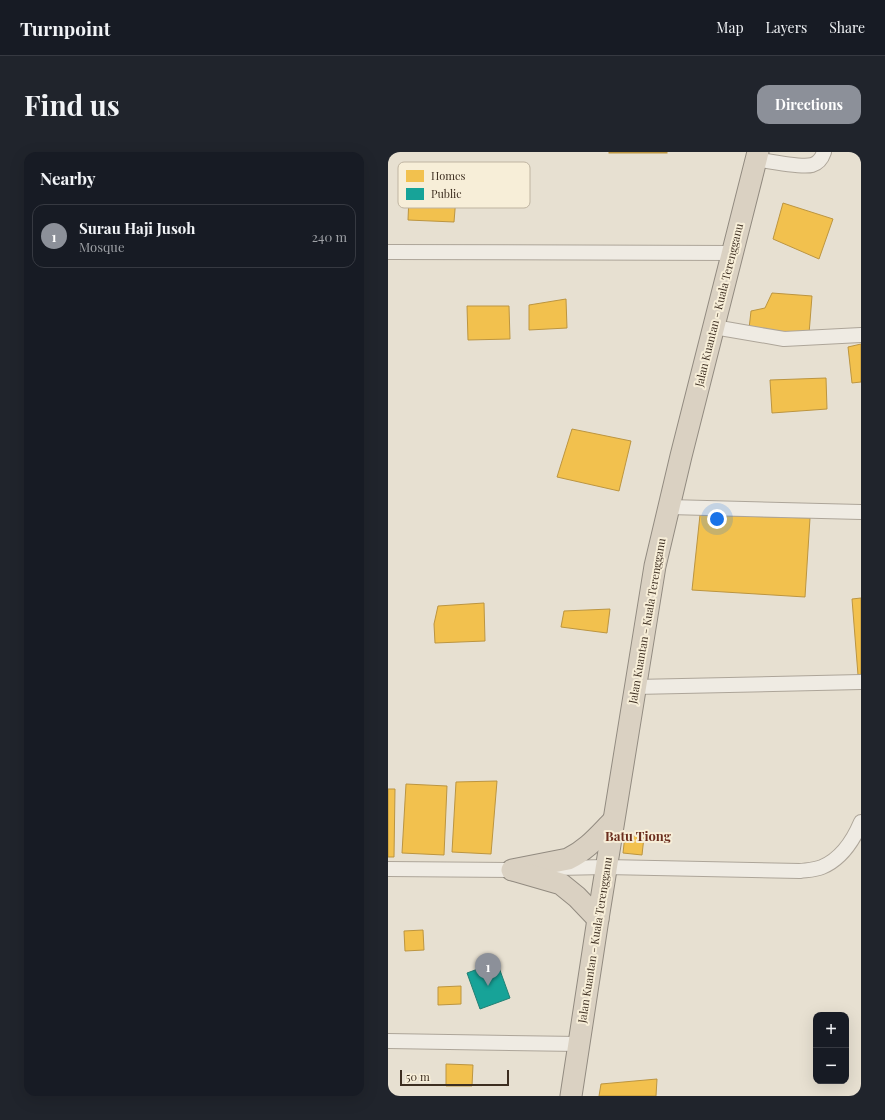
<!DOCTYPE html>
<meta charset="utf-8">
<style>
:root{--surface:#171b24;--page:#20242c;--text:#f1f3f6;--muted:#9ea1a6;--line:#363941;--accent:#8c9099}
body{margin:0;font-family:"Playfair Display",serif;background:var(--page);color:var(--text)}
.controls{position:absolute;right:12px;bottom:12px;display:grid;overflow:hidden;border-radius:8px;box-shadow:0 4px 16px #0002}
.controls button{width:36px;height:36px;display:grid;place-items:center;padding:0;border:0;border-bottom:1px solid var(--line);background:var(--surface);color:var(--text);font:20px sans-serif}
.scale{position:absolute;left:12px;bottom:10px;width:109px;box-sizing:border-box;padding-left:4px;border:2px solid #3d2e20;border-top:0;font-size:11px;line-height:14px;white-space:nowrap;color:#3d2e20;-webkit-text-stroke:3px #f7eed8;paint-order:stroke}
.you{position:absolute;left:329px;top:367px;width:14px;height:14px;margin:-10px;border:3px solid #fff;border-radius:50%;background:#1a73e8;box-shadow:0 0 0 6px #1a73e833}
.badge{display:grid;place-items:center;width:26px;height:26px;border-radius:50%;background:var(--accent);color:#fff;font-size:13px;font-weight:700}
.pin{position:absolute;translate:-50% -33px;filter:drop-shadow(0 1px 2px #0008)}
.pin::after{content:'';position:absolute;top:21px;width:14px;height:12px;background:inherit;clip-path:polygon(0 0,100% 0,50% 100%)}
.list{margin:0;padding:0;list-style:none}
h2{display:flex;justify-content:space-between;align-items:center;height:52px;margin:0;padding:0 16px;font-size:17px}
h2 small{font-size:13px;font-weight:400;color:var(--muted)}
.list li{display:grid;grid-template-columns:26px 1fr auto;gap:12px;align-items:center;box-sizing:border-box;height:64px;margin:0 8px 8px;padding:0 8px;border:1px solid var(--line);border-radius:12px}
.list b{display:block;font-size:15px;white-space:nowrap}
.list p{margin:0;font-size:13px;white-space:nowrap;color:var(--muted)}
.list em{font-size:13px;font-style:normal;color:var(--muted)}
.map{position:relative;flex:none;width:473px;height:944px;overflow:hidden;border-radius:12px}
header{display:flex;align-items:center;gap:24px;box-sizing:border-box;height:56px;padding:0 20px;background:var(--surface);border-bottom:1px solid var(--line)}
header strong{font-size:19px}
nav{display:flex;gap:22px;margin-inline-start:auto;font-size:14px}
.intro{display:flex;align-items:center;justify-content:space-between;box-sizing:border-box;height:96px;padding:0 24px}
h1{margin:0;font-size:28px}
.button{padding:10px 18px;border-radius:12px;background:var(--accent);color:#fff;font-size:14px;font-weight:700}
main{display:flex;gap:24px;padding:0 24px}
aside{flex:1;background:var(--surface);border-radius:12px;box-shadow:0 4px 16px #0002}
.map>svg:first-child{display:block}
</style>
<header>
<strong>Turnpoint</strong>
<nav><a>Map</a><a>Layers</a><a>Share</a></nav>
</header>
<div class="intro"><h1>Find us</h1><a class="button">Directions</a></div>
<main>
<aside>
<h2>Nearby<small></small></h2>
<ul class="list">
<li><span class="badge">1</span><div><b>Surau Haji Jusoh</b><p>Mosque</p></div><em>240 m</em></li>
</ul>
</aside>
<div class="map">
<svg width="473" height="944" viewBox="0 0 473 944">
<rect width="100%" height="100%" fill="#e7e0d1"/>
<g fill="#f2c14e" stroke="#bc9540">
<rect x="221" y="0" width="58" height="1"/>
<path d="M 22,20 L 70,20 L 66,70 L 20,68 Z"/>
<path d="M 395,51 L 445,67 L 431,107 L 385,87 Z"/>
<path d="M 384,141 L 424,144 L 421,182 L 361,177 L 363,159 L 377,156 Z"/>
<path d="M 178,147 L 179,176 L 141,178 L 141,153 Z"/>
<path d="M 79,154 L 121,154 L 122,187 L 80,188 Z"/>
<path d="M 473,192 L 473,230 L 464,231 L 460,195 Z"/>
<path d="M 438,226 L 439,257 L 384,261 L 382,228 Z"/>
<path d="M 184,277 L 243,289 L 231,339 L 169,325 Z"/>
<path d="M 312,363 L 422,366 L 417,445 L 304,438 Z"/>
<path d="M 473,446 L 473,523 L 470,523 L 464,447 Z"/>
<path d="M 96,451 L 97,489 L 47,491 L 46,472 L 50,454 Z"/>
<path d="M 222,457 L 219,481 L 173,475 L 176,459 Z"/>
<path d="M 109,629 L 103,702 L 64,700 L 68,630 Z"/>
<path d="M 18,632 L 59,634 L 56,703 L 14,701 Z"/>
<path d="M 0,637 L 7,637 L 6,705 L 0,705 Z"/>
<path d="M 237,683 L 256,685 L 254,703 L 235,701 Z"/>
<path d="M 35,778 L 36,798 L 17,799 L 16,779 Z"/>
<path d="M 73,834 L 73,852 L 50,853 L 50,835 Z"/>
<path d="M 58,912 L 85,913 L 84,934 L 58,934 Z"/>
<path d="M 269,927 L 268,944 L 211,944 L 213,932 Z"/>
</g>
<path fill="#17a398" stroke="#228074" d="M 109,810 L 122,846 L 92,857 L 79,821 Z"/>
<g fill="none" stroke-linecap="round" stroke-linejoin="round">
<defs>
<g id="minor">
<path d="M 368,7 C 380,9 413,16 424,13 C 431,11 434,6 436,0"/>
<path d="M 0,100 L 344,101"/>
<path d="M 326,175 L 396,187 L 473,183"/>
<path d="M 281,355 L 473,360"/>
<path d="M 247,535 L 473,530"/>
<path d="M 168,716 L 218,715 L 412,719 C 419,718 427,718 434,715 C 453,707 465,689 473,670"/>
<path d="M 0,717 L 132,718"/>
<path d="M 0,889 L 191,892"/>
</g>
<g id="highway">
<path d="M 124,718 L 180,707 C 199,698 211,683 225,669"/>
<path d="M 128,719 L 173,732 L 189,745 L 210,767"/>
<path d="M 183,944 L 210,767 L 267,414 L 293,304 L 370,0"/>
</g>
</defs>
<use href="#minor" stroke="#ada599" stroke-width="16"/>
<use href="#highway" stroke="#928b80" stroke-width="23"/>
<use href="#minor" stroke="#efebe3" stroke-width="14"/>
<use href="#highway" stroke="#dad1c2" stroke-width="21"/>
</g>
<g text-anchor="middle" stroke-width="4" stroke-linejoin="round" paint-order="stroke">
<g font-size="11" fill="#3d2e20" stroke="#f7eed8">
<text transform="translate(331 153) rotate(-76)" y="4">Jalan Kuantan - Kuala Terengganu</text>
<text transform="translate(259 469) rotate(-80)" y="4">Jalan Kuantan - Kuala Terengganu</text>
<text transform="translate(207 788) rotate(-81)" y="4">Jalan Kuantan - Kuala Terengganu</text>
</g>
<g font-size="13" font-weight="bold" fill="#6b2e1e" stroke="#f7eed8">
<text x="250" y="689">Batu Tiong</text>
</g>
</g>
<rect x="10" y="10" width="132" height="46" rx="6" fill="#f7eed8" stroke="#bfb4a1" stroke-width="1"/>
<rect x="18" y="18" width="18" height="12" fill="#f2c14e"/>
<rect x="18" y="36" width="18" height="12" fill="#17a398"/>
<g font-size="11" fill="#3d2e20">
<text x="43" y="28">Homes</text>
<text x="43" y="46">Public</text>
</g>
</svg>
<div class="controls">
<button>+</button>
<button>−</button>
</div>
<div class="scale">50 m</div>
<div class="you"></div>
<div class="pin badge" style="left:100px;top:834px">1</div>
</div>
</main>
